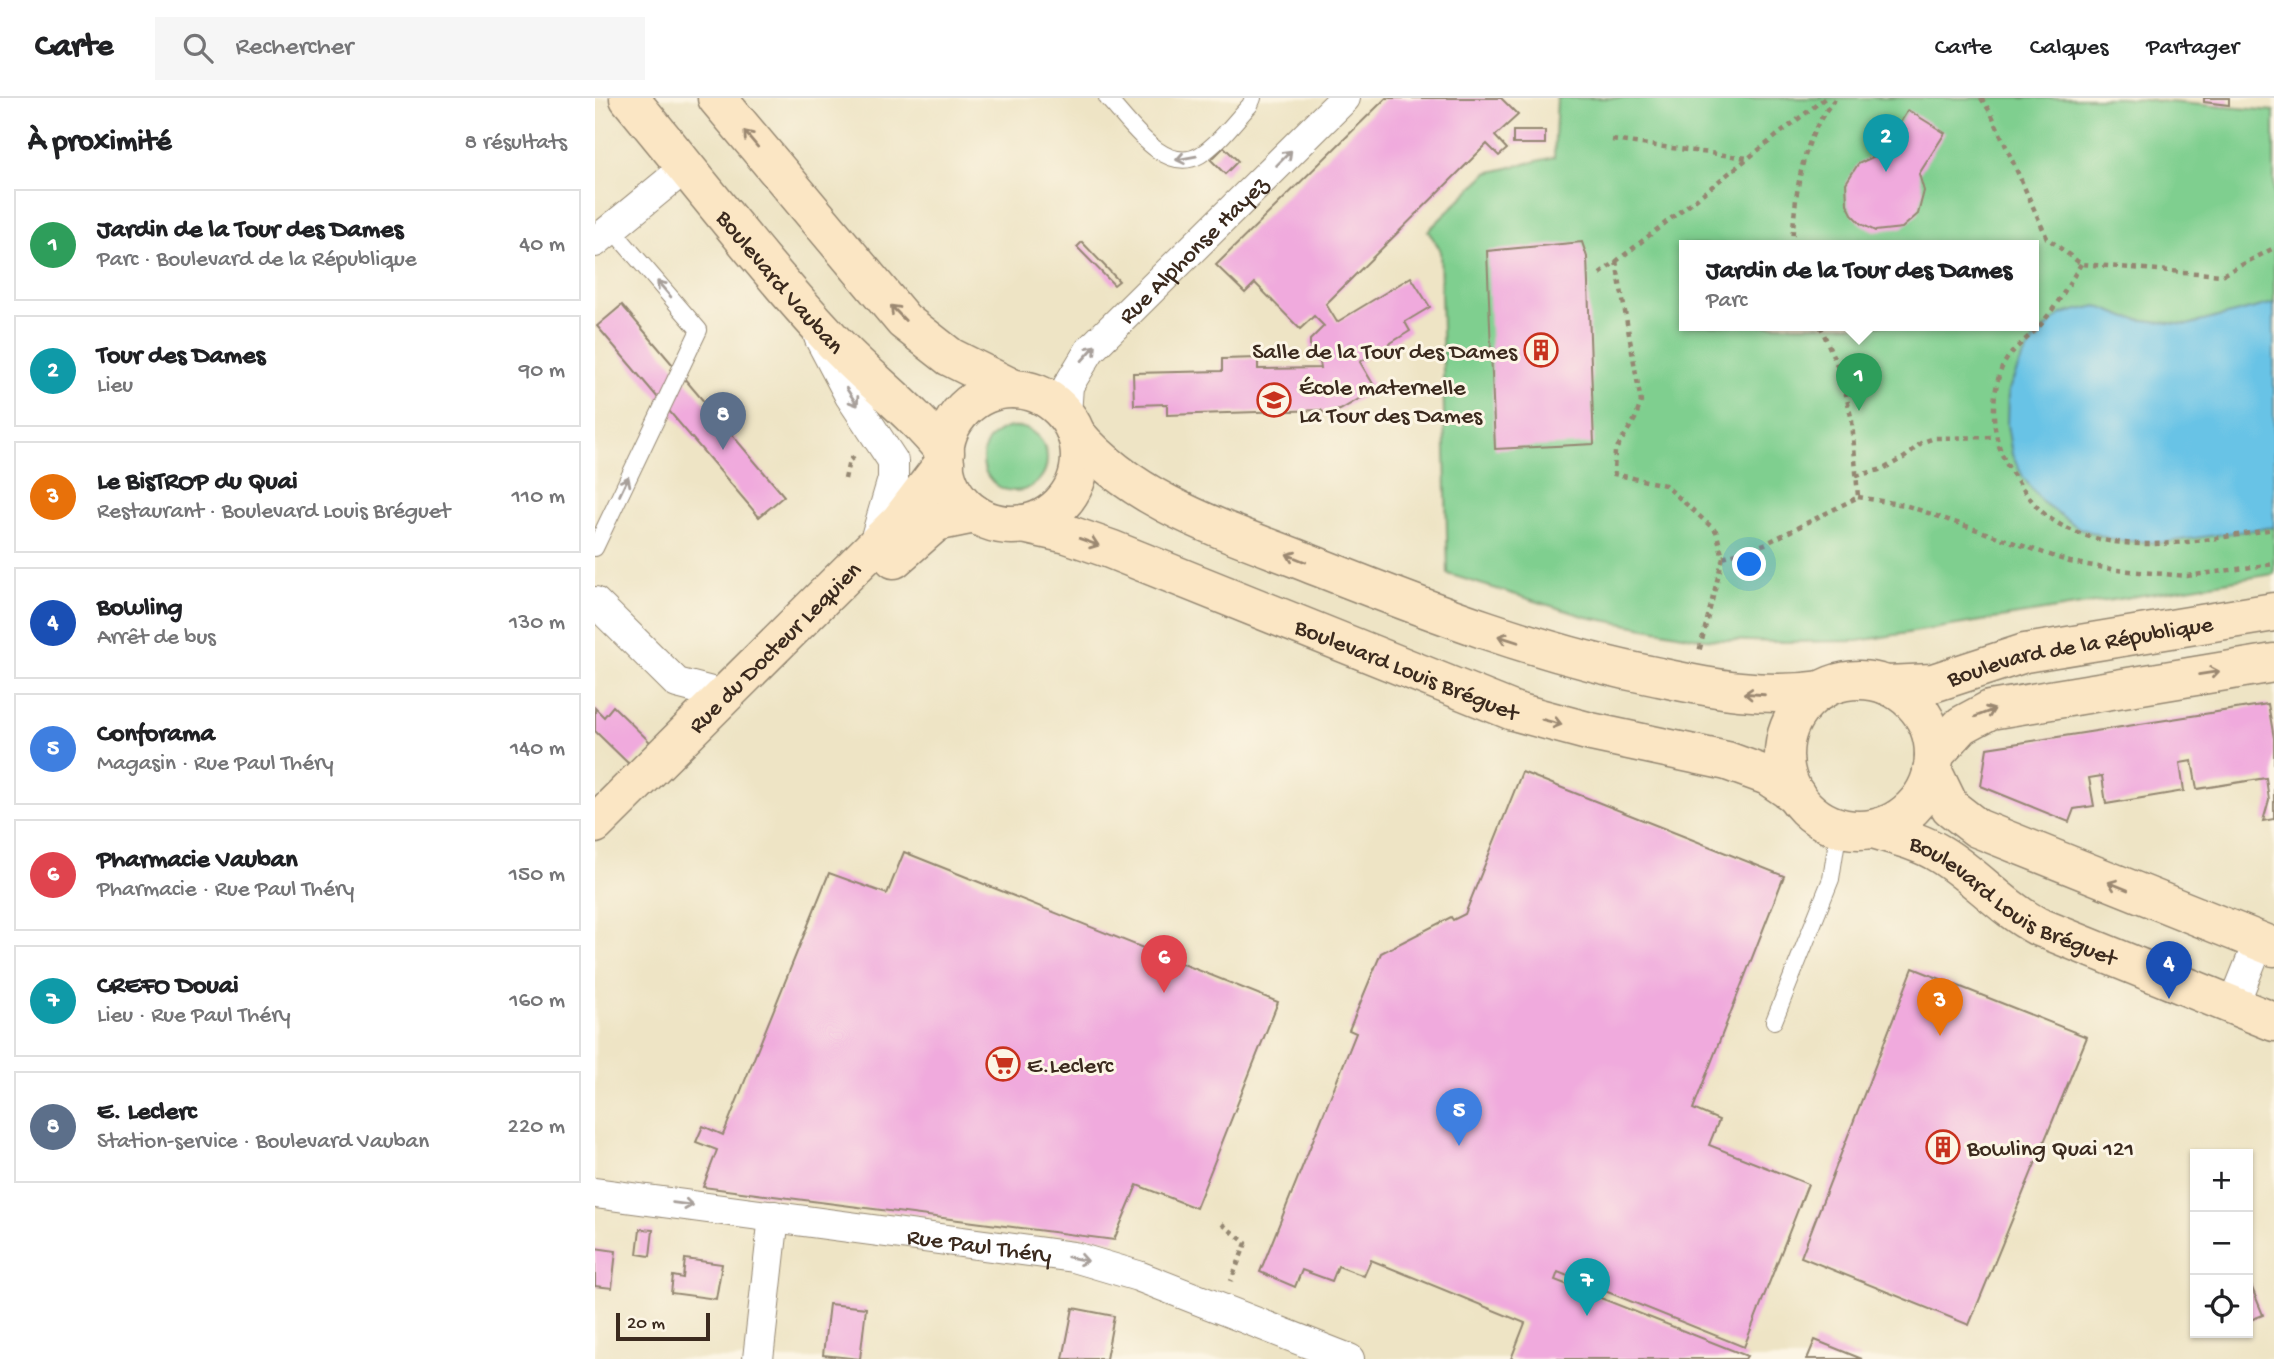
<!DOCTYPE html>
<html lang="fr">
<meta charset="utf-8">
<style>
:root{--surface:#fff;--page:#f6f6f6;--text:#202124;--muted:#757577;--line:#e0e0e0;--accent:#7c3aed}
body{margin:0;font-family:"Gochi Hand",sans-serif;background:var(--page);color:var(--text)}
.controls{position:absolute;right:21px;bottom:21px;display:grid;overflow:hidden;border-radius:0px;box-shadow:0 2px 5px #0004}
.controls button{width:63px;height:63px;display:grid;place-items:center;padding:0;border:0;border-bottom:2px solid var(--line);background:var(--surface);color:var(--text);font:35px sans-serif}
.scale{position:absolute;left:21px;bottom:18px;width:94px;box-sizing:border-box;padding-left:7px;border:4px solid #3b2a1e;border-top:0;font-size:19px;line-height:24px;white-space:nowrap;color:#3b2a1e;-webkit-text-stroke:5px #fcf5e5;paint-order:stroke}
.you{position:absolute;left:1155px;top:467px;width:24px;height:24px;margin:-18px;border:5px solid #fff;border-radius:50%;background:#1a73e8;box-shadow:0 0 0 10px #1a73e833}
.badge{display:grid;place-items:center;width:46px;height:46px;border-radius:50%;background:var(--accent);color:#fff;font-size:23px;font-weight:700}
.pin{position:absolute;translate:-50% -58px;filter:drop-shadow(0 2px 4px #0008)}
.pin::after{content:'';position:absolute;top:37px;width:24px;height:21px;background:inherit;clip-path:polygon(0 0,100% 0,50% 100%)}
.popup{position:absolute;left:1084px;top:142px;width:360px;height:91px;box-sizing:border-box;display:grid;place-content:center;border-radius:0px;background:var(--surface);filter:drop-shadow(0 2px 5px #0005);font-size:23px;white-space:nowrap;color:var(--muted)}
.popup b{font-size:26px;color:var(--text)}
.popup::after{content:'';position:absolute;left:50%;top:100%;margin-left:-14px;border:14px solid transparent;border-top-color:var(--surface)}
.list{margin:0;padding:0;list-style:none}
h2{display:flex;justify-content:space-between;align-items:center;height:91px;margin:0;padding:0 28px;font-size:30px}
h2 small{font-size:23px;font-weight:400;color:var(--muted)}
.list li{display:grid;grid-template-columns:46px 1fr auto;gap:21px;align-items:center;box-sizing:border-box;height:112px;margin:0 14px 14px;padding:0 14px;border:2px solid var(--line);border-radius:0px}
.list b{display:block;font-size:26px;white-space:nowrap}
.list p{margin:0;font-size:23px;white-space:nowrap;color:var(--muted)}
.list em{font-size:23px;font-style:normal;color:var(--muted)}
.icon{flex:none;width:38px;height:38px;fill:none;stroke:currentColor;stroke-width:2;stroke-linecap:round;stroke-linejoin:round}
.map{position:relative;flex:none;width:1679px;height:1261px;overflow:hidden}
header{display:flex;align-items:center;gap:42px;box-sizing:border-box;height:98px;padding:0 35px;background:var(--surface);border-bottom:2px solid var(--line)}
header strong{font-size:33px}
nav{display:flex;gap:38px;margin-inline-start:auto;font-size:24px}
.search{width:490px;height:63px;background:var(--page);display:flex;align-items:center;gap:18px;box-sizing:border-box;padding:0 24px;border-radius:0px;color:var(--muted);font-size:26px}
main{display:flex}
aside{flex:1;background:var(--surface)}
.map>svg:first-child{display:block}
</style>
<header>
<strong>Carte</strong>
<div class="search"><svg class="icon" aria-label="search" viewBox="0 0 24 24"><circle cx="10" cy="10" r="6"/><path d="M15 15l6 6"/></svg>Rechercher</div>
<nav><a>Carte</a><a>Calques</a><a>Partager</a></nav>
</header>
<main>
<aside>
<h2>À proximité<small>8 résultats</small></h2>
<ul class="list">
<li><span class="badge" style="background:#2e9e5b">1</span><div><b>Jardin de la Tour des Dames</b><p>Parc · Boulevard de la République</p></div><em>40 m</em></li>
<li><span class="badge" style="background:#0f9aa8">2</span><div><b>Tour des Dames</b><p>Lieu</p></div><em>90 m</em></li>
<li><span class="badge" style="background:#e8710a">3</span><div><b>Le BisTROP du Quai</b><p>Restaurant · Boulevard Louis Bréguet</p></div><em>110 m</em></li>
<li><span class="badge" style="background:#1a4fb4">4</span><div><b>Bowling</b><p>Arrêt de bus</p></div><em>130 m</em></li>
<li><span class="badge" style="background:#3f7fe0">5</span><div><b>Conforama</b><p>Magasin · Rue Paul Théry</p></div><em>140 m</em></li>
<li><span class="badge" style="background:#e0444e">6</span><div><b>Pharmacie Vauban</b><p>Pharmacie · Rue Paul Théry</p></div><em>150 m</em></li>
<li><span class="badge" style="background:#0f9aa8">7</span><div><b>CREFO Douai</b><p>Lieu · Rue Paul Théry</p></div><em>160 m</em></li>
<li><span class="badge" style="background:#5c6f8a">8</span><div><b>E. Leclerc</b><p>Station-service · Boulevard Vauban</p></div><em>220 m</em></li>
</ul>
</aside>
<div class="map">
<svg width="1679" height="1261" viewBox="0 0 1679 1261">
<rect width="100%" height="100%" fill="#fcf5e5"/>
<filter id="ink" filterUnits="userSpaceOnUse"><feTurbulence type="fractalNoise" baseFrequency=".0143" numOctaves="2"/><feDisplacementMap in="SourceGraphic" scale="14" xChannelSelector="R" yChannelSelector="G"/><feConvolveMatrix kernelMatrix="1 2 1 2 8 2 1 2 1" color-interpolation-filters="sRGB"/></filter>
<filter id="wash" filterUnits="userSpaceOnUse"><feTurbulence type="fractalNoise" baseFrequency=".00686" numOctaves="4" result="noise"/><feDisplacementMap in="SourceGraphic" scale="28" xChannelSelector="R" yChannelSelector="G"/><feGaussianBlur stdDeviation="1.57" result="paint"/><feColorMatrix in="noise" values="0 0 0 0 0 0 0 0 0 0 0 0 0 0 0 0 0 1.4 0 .05"/><feComposite in="paint" operator="in"/></filter>
<g filter="url(#wash)">
<rect width="100%" height="100%" fill="#eee4c5"/>
<g fill="#7fcf8f" stroke="#5d7c56" stroke-width="2" fill-rule="evenodd">
<path d="M 962,0 L 1525,0 L 1679,13 L 1679,476 L 1263,543 L 1180,544 L 1109,541 L 992,519 L 853,476 L 845,151 L 833,133 L 892,75 L 959,59 ZM 1089,147 L 1439,147 L 1439,227 L 1089,227 Z"/>
<circle cx="420" cy="361" r="32"/>
</g>
<path fill="#68c3e6" stroke="#527682" stroke-width="2" d="M 1679,205 L 1679,429 L 1565,445 L 1518,442 L 1484,430 L 1447,404 L 1428,379 L 1417,357 L 1412,327 L 1413,293 L 1427,261 L 1440,241 L 1466,216 L 1502,208 L 1533,220 L 1592,227 Z"/>
<g id="blocks">
<g fill="#f0aadd">
<path d="M 791,0 L 906,0 L 923,17 L 900,38 L 912,51 L 904,58 L 892,46 L 731,206 L 742,224 L 816,179 L 835,209 L 810,224 L 815,233 L 765,264 L 781,291 L 745,312 L 729,315 L 726,312 L 572,317 L 572,306 L 539,307 L 538,275 L 627,273 L 627,261 L 663,260 L 663,271 L 726,270 L 725,264 L 715,255 L 715,242 L 729,228 L 719,218 L 705,231 L 660,185 L 650,195 L 621,167 Z"/>
<path d="M 1609,0 L 1634,0 L 1634,7 L 1609,4 Z"/>
<path d="M 1313,12 L 1350,35 L 1324,76 L 1329,93 L 1323,116 L 1307,130 L 1280,133 L 1266,126 L 1258,118 L 1252,106 L 1251,85 L 1263,66 L 1286,55 Z"/>
<rect x="918" y="33" width="32" height="13"/>
<path d="M 629,49 L 643,63 L 630,76 L 616,62 Z"/>
<path d="M 487,144 L 524,183 L 519,187 L 482,149 Z"/>
<path d="M 987,144 L 992,159 L 999,346 L 900,351 L 892,153 Z"/>
<path d="M 27,207 L 189,398 L 164,419 L 2,228 Z"/>
<path d="M 1673,606 L 1679,640 L 1679,721 L 1668,723 L 1674,702 L 1671,680 L 1602,691 L 1597,663 L 1585,665 L 1589,693 L 1511,706 L 1507,678 L 1494,680 L 1499,708 L 1479,711 L 1474,724 L 1386,688 L 1392,650 Z"/>
<path d="M 18,608 L 57,646 L 35,667 L 0,633 L 0,610 L 9,619 Z"/>
<path d="M 927,674 L 1189,778 L 1098,1011 L 1124,1022 L 1114,1047 L 1213,1086 L 1149,1249 L 963,1174 L 960,1182 L 1152,1258 L 1150,1261 L 916,1261 L 930,1225 L 776,1162 L 769,1178 L 743,1168 L 737,1183 L 707,1172 L 700,1189 L 665,1174 L 761,935 L 754,932 L 786,855 L 856,819 L 858,822 L 870,816 Z"/>
<path d="M 309,754 L 683,904 L 601,1110 L 542,1087 L 519,1142 L 108,1089 L 122,1052 L 101,1044 L 108,1028 L 128,1037 L 234,775 L 292,796 Z"/>
<path d="M 1318,870 L 1492,939 L 1374,1227 L 1206,1159 Z"/>
<path d="M 45,1131 L 58,1132 L 55,1158 L 42,1156 Z"/>
<path d="M 0,1150 L 21,1153 L 17,1190 L 0,1188 Z"/>
<path d="M 90,1161 L 127,1166 L 121,1201 L 76,1195 L 78,1178 L 88,1180 Z"/>
<path d="M 1653,1180 L 1668,1217 L 1653,1223 Z"/>
<path d="M 234,1206 L 271,1210 L 265,1261 L 228,1257 Z"/>
<path d="M 478,1210 L 519,1218 L 511,1261 L 468,1261 Z"/>
<path d="M 1220,1242 L 1267,1261 L 1212,1261 Z"/>
</g>
</g>
</g>
<g filter="url(#ink)">
<use href="#blocks" fill-opacity="0" stroke="#948772" stroke-width="2"/>
<g fill="none" stroke-linecap="round" stroke-linejoin="round">
<defs>
<g id="lane">
<path d="M 512,0 C 534,23 569,78 605,57 C 623,46 640,23 655,7 L 658,0"/>
<path d="M 0,450 L 104,232 L 16,130"/>
<path d="M 1179,923 L 1236,781 L 1244,729"/>
</g>
<g id="street">
<path d="M 0,144 L 91,69"/>
<path d="M 224,239 L 255,298 L 298,363 L 298,381 L 279,446"/>
<path id="s1" d="M 471,317 L 473,288 L 495,252 L 750,0"/>
<path d="M 0,504 L 82,585 L 128,597"/>
<path d="M 1638,908 L 1664,843"/>
<path id="s2" d="M 0,1095 L 479,1159 L 543,1178 L 754,1261"/>
<path d="M 163,1261 L 179,1118"/>
</g>
<g id="secondary">
<path id="s3" d="M 34,0 C 101,80 165,165 236,241 C 272,280 317,312 350,354"/>
<path d="M 122,0 L 309,223 L 355,259 L 419,291"/>
<circle cx="417" cy="359" r="68"/>
<path d="M 481,336 C 543,409 640,435 726,470 C 837,514 946,556 1064,579 C 1119,591 1170,600 1227,592"/>
<path id="s4" d="M 428,426 L 472,436 L 515,451 L 918,613 L 996,634 L 1132,663 L 1173,678 L 1201,697"/>
<path d="M 299,461 L 341,424 L 380,416"/>
<circle cx="1264" cy="657" r="75"/>
<path id="s5" d="M 1291,587 L 1338,585 L 1430,555 L 1679,514"/>
<path d="M 1339,657 L 1367,627 L 1395,612 L 1679,565"/>
<path d="M 1337,672 L 1355,709 L 1382,730 L 1679,849"/>
<path id="s6" d="M 0,726 L 305,423 L 350,364"/>
<path id="s7" d="M 1278,731 C 1300,738 1324,743 1345,756 C 1380,777 1406,809 1442,828 L 1679,924"/>
</g>
</defs>
<use href="#lane" stroke="#948772" stroke-width="18"/>
<use href="#street" stroke="#948772" stroke-width="32"/>
<use href="#secondary" stroke="#948772" stroke-width="41"/>
<g stroke="#948772" stroke-width="4.5" stroke-dasharray="5 5" stroke-linecap="butt">
<path d="M 1386,0 L 1396,15 L 1452,140 L 1486,166 L 1627,177 L 1679,150"/>
<path d="M 1017,42 L 1152,60"/>
<path d="M 1197,147 C 1200,96 1206,39 1241,0"/>
<path d="M 1021,163 L 1046,304 L 1040,321 L 1020,353 L 1019,376 L 1070,387 L 1121,433 L 1128,459 L 1104,554"/>
<path d="M 1486,166 C 1475,184 1464,204 1451,220 C 1438,239 1415,249 1406,272 C 1394,305 1397,346 1417,375 C 1426,388 1435,402 1446,413 C 1506,466 1609,442 1679,431"/>
<path d="M 1005,176 L 1230,0"/>
<path d="M 1261,378 L 1288,371 L 1310,359 L 1326,345 L 1339,340 L 1401,339"/>
<path d="M 250,381 L 254,363 L 261,357"/>
<path d="M 1263,399 L 1310,407 L 1475,464 L 1522,472 L 1592,478 L 1679,466"/>
<path d="M 1128,459 L 1170,446 L 1263,399 L 1257,323 L 1247,279 L 1225,227"/>
<path d="M 627,1126 L 651,1145 L 636,1183"/>
</g>
<use href="#lane" stroke="#fff" stroke-width="16"/>
<use href="#street" stroke="#fff" stroke-width="30"/>
<use href="#secondary" stroke="#fbe6c4" stroke-width="38"/>
</g>
<defs><path id="oneway-shaft" d="M-6 0H5M1.5-3L5.5 0L1.5 3" fill="none" stroke-width="1.6" stroke-linecap="round" stroke-linejoin="round" transform="scale(1.75)"/></defs>
<g stroke="#9b8871">
<use href="#oneway-shaft" transform="translate(156 41) rotate(-130)"/>
<use href="#oneway-shaft" transform="translate(303 215) rotate(-134)"/>
<use href="#oneway-shaft" transform="translate(494 444) rotate(20)"/>
<use href="#oneway-shaft" transform="translate(701 460) rotate(-158)"/>
<use href="#oneway-shaft" transform="translate(913 541) rotate(-162)"/>
<use href="#oneway-shaft" transform="translate(1614 575) rotate(-9)"/>
<use href="#oneway-shaft" transform="translate(1159 596) rotate(-176)"/>
<use href="#oneway-shaft" transform="translate(1390 615) rotate(-21)"/>
<use href="#oneway-shaft" transform="translate(957 624) rotate(15)"/>
<use href="#oneway-shaft" transform="translate(1523 788) rotate(-158)"/>
</g>
<g stroke="#a79f9a">
<use href="#oneway-shaft" transform="translate(591 60) rotate(170)"/>
<use href="#oneway-shaft" transform="translate(689 60) rotate(-45)"/>
<use href="#oneway-shaft" transform="translate(69 191) rotate(-131)"/>
<use href="#oneway-shaft" transform="translate(494 255) rotate(-48)"/>
<use href="#oneway-shaft" transform="translate(257 299) rotate(57)"/>
<use href="#oneway-shaft" transform="translate(29 388) rotate(-65)"/>
<use href="#oneway-shaft" transform="translate(88 1106) rotate(8)"/>
<use href="#oneway-shaft" transform="translate(483 1161) rotate(11)"/>
</g>
</g>
<defs>
<symbol id="building-ring" viewBox="-11 -11 22 22"><circle r="9.5" fill="#fcf5e5" stroke="#c8321e" stroke-width="1.5"/><path d="M-4-6H4V6H1V3H-1V6H-4ZM-2.5-4.3h1.7v1.8h-1.7ZM.8-4.3h1.7v1.8H.8ZM-2.5-1h1.7V.8h-1.7ZM.8-1h1.7V.8H.8Z" fill="#c8321e"/></symbol>
<symbol id="school-ring" viewBox="-11 -11 22 22"><circle r="9.5" fill="#fcf5e5" stroke="#c8321e" stroke-width="1.5"/><path d="M0-5L7-2L0 1L-7-2ZM-4 1L0 2.5L4 1V4Q0 6-4 4Z" fill="#c8321e"/></symbol>
<symbol id="supermarket-ring" viewBox="-11 -11 22 22"><circle r="9.5" fill="#fcf5e5" stroke="#c8321e" stroke-width="1.5"/><path d="M-6-5.5h2.5l.6 2H6L4.5 2H-2.5L-4.4-4H-6ZM-1.5 3.2a1.3 1.3 0 1 0 .1 0ZM3 3.2a1.3 1.3 0 1 0 .1 0Z" fill="#c8321e"/></symbol>
</defs>
<g fill-rule="evenodd">
<use href="#building-ring" x="927" y="233" width="38" height="38"/>
<use href="#school-ring" x="660" y="283" width="38" height="38"/>
<use href="#supermarket-ring" x="389" y="947" width="38" height="38"/>
<use href="#building-ring" x="1329" y="1030" width="38" height="38"/>
</g>
<g text-anchor="middle" stroke-width="6" stroke-linejoin="round" paint-order="stroke">
<g font-size="24" fill="#3b2a1e" stroke="#fcf5e5">
<text dy="8" stroke="none"><textPath href="#s1" startOffset="215">Rue Alphonse Hayez</textPath></text>
<text dy="8" stroke="none"><textPath href="#s3" startOffset="238">Boulevard Vauban</textPath></text>
<text dy="8" stroke="none"><textPath href="#s6" startOffset="252">Rue du Docteur Lequien</textPath></text>
<text dy="8" stroke="none"><textPath href="#s5" startOffset="198">Boulevard de la République</textPath></text>
<text dy="8" stroke="none"><textPath href="#s4" startOffset="411">Boulevard Louis Bréguet</textPath></text>
<text dy="8" stroke="none"><textPath href="#s7" startOffset="159">Boulevard Louis Bréguet</textPath></text>
<text dy="8" stroke="none"><textPath href="#s2" startOffset="388">Rue Paul Théry</textPath></text>
</g>
<g font-size="24" fill="#3b2a1e" stroke="#fcf5e5" text-anchor="start">
<text x="922" y="260" text-anchor="end">Salle de la Tour des Dames</text>
<text x="704" y="296">École maternelle<tspan x="704" dy="28">La Tour des Dames</tspan></text>
<text x="432" y="974">E.Leclerc</text>
<text x="1372" y="1057">Bowling Quai 121</text>
</g>
</g>
</svg>
<div class="controls">
<button>+</button>
<button>−</button>
<button><svg class="icon" aria-label="locate" viewBox="0 0 24 24"><circle cx="12" cy="12" r="6"/><path d="M12 2v4M12 18v4M2 12h4M18 12h4"/></svg></button>
</div>
<div class="scale">20 m</div>
<div class="you"></div>
<div class="pin badge" style="left:1264px;top:313px;background:#2e9e5b">1</div>
<div class="popup"><b>Jardin de la Tour des Dames</b>Parc</div>
<div class="pin badge" style="left:1291px;top:74px;background:#0f9aa8">2</div>
<div class="pin badge" style="left:1345px;top:938px;background:#e8710a">3</div>
<div class="pin badge" style="left:1574px;top:901px;background:#1a4fb4">4</div>
<div class="pin badge" style="left:864px;top:1048px;background:#3f7fe0">5</div>
<div class="pin badge" style="left:569px;top:895px;background:#e0444e">6</div>
<div class="pin badge" style="left:992px;top:1218px;background:#0f9aa8">7</div>
<div class="pin badge" style="left:128px;top:352px;background:#5c6f8a">8</div>
</div>
</main>
